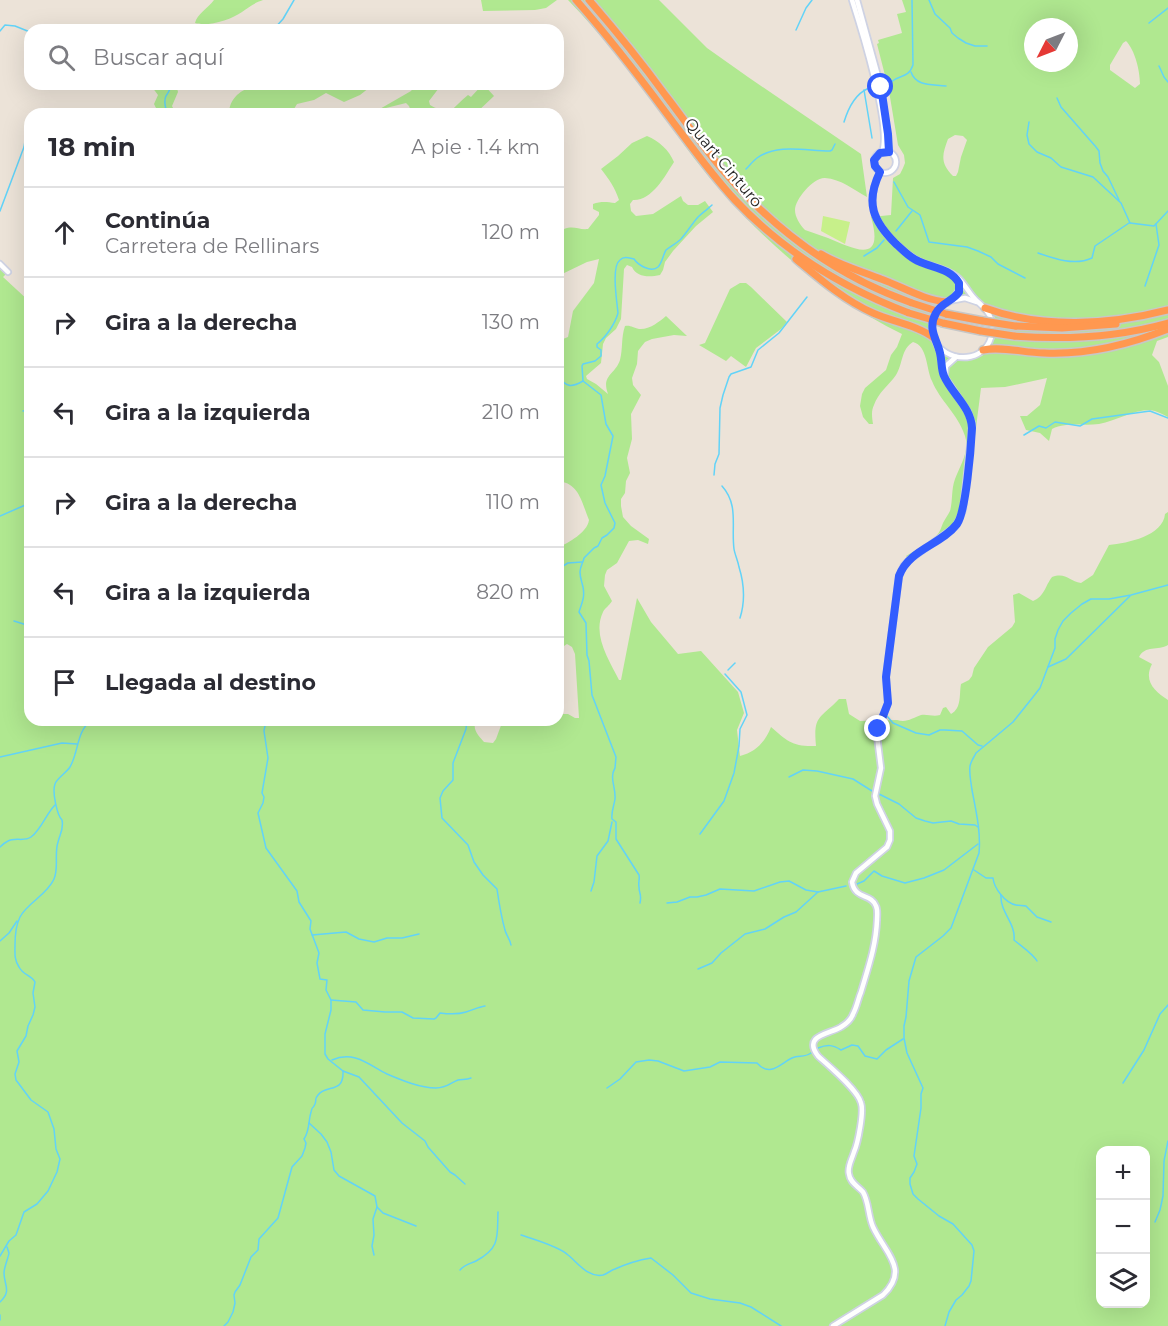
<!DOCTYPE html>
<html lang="es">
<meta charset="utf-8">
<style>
:root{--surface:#fff;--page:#f2f2f3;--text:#2b2b33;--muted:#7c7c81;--line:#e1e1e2}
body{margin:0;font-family:Montserrat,sans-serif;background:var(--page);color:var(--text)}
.controls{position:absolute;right:18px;bottom:18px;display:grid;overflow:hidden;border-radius:12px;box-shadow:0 6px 24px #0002}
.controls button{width:54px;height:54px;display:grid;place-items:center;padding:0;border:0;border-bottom:2px solid var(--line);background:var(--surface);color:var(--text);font:30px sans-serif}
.compass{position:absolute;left:1024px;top:18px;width:54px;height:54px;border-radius:50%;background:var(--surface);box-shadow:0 6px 24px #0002;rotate:228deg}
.stop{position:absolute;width:18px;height:18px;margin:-14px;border:4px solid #325dff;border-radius:50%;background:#fff}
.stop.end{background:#325dff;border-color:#fff;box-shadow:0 2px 6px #0008}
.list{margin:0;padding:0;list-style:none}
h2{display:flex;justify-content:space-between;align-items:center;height:78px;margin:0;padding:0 24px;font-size:26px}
h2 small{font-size:20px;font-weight:400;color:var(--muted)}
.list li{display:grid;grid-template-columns:39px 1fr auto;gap:18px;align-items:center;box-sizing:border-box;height:90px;padding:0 24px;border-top:2px solid var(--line)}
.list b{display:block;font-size:22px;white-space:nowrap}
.list p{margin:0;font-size:20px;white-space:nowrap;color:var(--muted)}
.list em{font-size:20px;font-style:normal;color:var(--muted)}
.icon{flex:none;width:33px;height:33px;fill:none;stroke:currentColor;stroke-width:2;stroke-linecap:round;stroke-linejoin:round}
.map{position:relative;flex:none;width:1168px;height:1326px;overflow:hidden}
.search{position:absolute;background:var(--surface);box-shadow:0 6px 24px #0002;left:24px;top:24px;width:540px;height:66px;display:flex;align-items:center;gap:15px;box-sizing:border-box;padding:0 21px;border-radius:18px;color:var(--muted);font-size:22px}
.panel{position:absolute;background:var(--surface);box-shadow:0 6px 24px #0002;left:24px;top:108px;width:540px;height:618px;border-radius:18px}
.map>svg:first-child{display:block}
</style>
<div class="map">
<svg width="1168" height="1326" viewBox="0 0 1168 1326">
<rect width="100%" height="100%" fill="#ece3d8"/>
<g fill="#b0e890" fill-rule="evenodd">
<path d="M 214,0 L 263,0 C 254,3 249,7 242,12 C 231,20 207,27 195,23 C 197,14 208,8 214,0 Z"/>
<path d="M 481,0 L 557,0 L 546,8 L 535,10 L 483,11 Z"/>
<path d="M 568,0 L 659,0 L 707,48 L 748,77 L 861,154 L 867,197 C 854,190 841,179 825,178 C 814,177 795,199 795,210 C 795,217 800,225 805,230 C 813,233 820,235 828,238 C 854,249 885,265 871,217 L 891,215 L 893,178 L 900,174 L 903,168 L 905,163 L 904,155 L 898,145 L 889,91 L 877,44 L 879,43 L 878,40 L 902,33 L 897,14 L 906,12 L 902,0 L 1168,0 L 1168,337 L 1157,341 L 1152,355 L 1159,362 L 1168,386 L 1168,417 C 1162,414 1157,411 1150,410 C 1132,410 1116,421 1099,424 C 1084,426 1066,422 1052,429 L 1049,441 L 1040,433 L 1026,430 L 1020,416 L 1027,416 L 1040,405 L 1047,378 L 1005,387 L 981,388 L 965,515 L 956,530 L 911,562 L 906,556 C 916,550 928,544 937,535 C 940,532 941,528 943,523 C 945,519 948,515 950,511 C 953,501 951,490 955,479 C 960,466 970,451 965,436 C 958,414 940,401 932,381 C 926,369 928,346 913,342 C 901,349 903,364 896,375 C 889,385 878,393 874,405 C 871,411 872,417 873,424 L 869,424 L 863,417 L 860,406 L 862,394 L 865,388 L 886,370 L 891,355 L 897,347 L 902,334 C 821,294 749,229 694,158 C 681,141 669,123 656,106 C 629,69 600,33 568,0 ZM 1033,27 L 1069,27 L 1069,63 L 1033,63 ZM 1126,41 C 1135,50 1140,71 1140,84 L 1135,88 L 1110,70 L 1110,65 L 1123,43 ZM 955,135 L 963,136 L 967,140 L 961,157 L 958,172 L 956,176 L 953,176 C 940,163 942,155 948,139 ZM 962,300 C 980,302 995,317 989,336 C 987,343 982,350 974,353 C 939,370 914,309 962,300 Z"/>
<path d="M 132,84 L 176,84 L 178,92 L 172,106 L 176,114 L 159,114 L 154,104 L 158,95 L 152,87 L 144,86 L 139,90 L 126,90 Z"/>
<path d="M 262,84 L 374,84 L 360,95 L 344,102 L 326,93 L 314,100 L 297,104 L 291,114 L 229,114 C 229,96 245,87 262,84 Z"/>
<path d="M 416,84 L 442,84 L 429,101 L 430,105 C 436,109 442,109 447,114 C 455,108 460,101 468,95 L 471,97 L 483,84 L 494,96 L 475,114 L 412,114 L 409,106 L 406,103 L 378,110 L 411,91 Z"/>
<path d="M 647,136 C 659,141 669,150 674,162 C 665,176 652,201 633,200 L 630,204 L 631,211 L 636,216 L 653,214 L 681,196 L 683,201 L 688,205 L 698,205 L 705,201 L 713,212 L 696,226 L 673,251 L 665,262 L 663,270 L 660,275 C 650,277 637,278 632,267 L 627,265 L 624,269 L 621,319 L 616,329 L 606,338 L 603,344 L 601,363 L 586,376 L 587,379 L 596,384 L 608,394 C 601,375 615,375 620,360 C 623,349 621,337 625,326 C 631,325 633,328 639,329 C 649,330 659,322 666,316 L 687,336 L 674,335 L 652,339 L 645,342 L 641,347 L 638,351 L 637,364 L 632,378 L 633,385 L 641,395 L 631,414 L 632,439 L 627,458 L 630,473 L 626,481 L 625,493 L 621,499 L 621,506 L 623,517 L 631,526 L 649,539 L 648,544 L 638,540 L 629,541 L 617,563 L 607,570 L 605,575 L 604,586 L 612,601 C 609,606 605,608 603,612 C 592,635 609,660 619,680 L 621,680 L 637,598 L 651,622 L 678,654 L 701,651 L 738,692 L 744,713 L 737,730 L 740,756 C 756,752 765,742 771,727 C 787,741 793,747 816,746 C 813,715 820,719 839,699 L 846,699 L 849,714 L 860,721 L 897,720 C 907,723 912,718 921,715 C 928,714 933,717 940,715 L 943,708 L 946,707 L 951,714 C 962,708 959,694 961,684 L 969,680 L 972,676 L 974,668 L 988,647 L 1012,627 L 1015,622 L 1013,595 L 1019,593 L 1033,601 C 1045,596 1045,586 1052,577 C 1066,572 1069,581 1081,583 L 1093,575 L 1109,545 C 1128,543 1163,536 1165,514 L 1168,512 L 1168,645 C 1158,651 1145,645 1139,657 L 1152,664 C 1143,681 1155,692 1168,700 L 1168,1326 L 0,1326 L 0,268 L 6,274 L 3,277 L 30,302 L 30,720 L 476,720 C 472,730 478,735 484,742 L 493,743 L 496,739 L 503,720 L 558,720 L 558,714 L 568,714 L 575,718 L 579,718 L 575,654 L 572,647 L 567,644 L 561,648 L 558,653 L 558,548 C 569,542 587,533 589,520 C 583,506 580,486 563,482 L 558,486 L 558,341 L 568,337 L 573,311 L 594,283 L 599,259 L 587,262 L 558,276 L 558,225 L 564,229 C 574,225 578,230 588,229 L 599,215 L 599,212 L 593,209 L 593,204 C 601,201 607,202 615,203 L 619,200 C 615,188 609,179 601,169 L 618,156 L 632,143 ZM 1100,1150 L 1146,1150 L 1146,1304 L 1100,1304 Z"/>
<path d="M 740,283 L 746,283 L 751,287 L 787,322 L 781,329 L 756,348 L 746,367 L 731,356 L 726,361 L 699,345 L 705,343 L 730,289 Z"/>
</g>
<path fill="#c7f08a" d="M 823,216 L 850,222 L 845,244 L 821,231 Z"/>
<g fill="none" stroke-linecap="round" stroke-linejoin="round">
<g stroke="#62d3f8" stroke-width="1.5">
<path d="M 929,0 L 935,14 L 950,28 L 952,33 L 958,38 L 966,43 L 975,46 L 987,46"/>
<path d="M 1149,23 L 1168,8"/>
<path d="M 273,30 L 283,19 L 294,0"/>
<path d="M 796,30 L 806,8 L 812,0"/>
<path d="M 0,31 L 5,25 L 15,26 L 30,32"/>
<path d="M 1159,66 L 1164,77 L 1168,82"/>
<path d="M 911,72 C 916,87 933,84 946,86"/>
<path d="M 891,82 C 900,74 908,79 913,65 L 912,0"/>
<path d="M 864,90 L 872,138"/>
<path d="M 1057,98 L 1061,107 L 1096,147 L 1099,151 L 1100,163 L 1103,171 L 1108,177 L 1119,200"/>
<path d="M 167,114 C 166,108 163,102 166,96 C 169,91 171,90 171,84"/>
<path d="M 844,122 C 848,109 854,95 867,89"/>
<path d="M 1029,122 L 1027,135 L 1029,144 L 1037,152 L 1051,158 L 1061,167 L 1093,177 L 1121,203 L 1130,223"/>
<path d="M 746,169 C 750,165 753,161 757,158 C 778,143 806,151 830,151 L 832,150 L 835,144"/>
<path d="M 894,182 L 908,207 L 920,215 L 929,242 L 967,247 L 978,251 L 991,257 L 998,264 L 1025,278"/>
<path d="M 0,211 L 24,147 L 25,141"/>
<path d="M 1130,223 L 1154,226 L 1168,211"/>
<path d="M 896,231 L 912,211"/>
<path d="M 1038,253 C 1055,259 1075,266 1092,258 L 1095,246 L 1129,223"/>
<path d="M 864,256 L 877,248 L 884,240"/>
<path d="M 1145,286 L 1159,245 L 1156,224"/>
<path d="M 558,376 C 566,387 571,388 583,381 L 582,366 L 583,364 L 595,361 L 601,356 L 601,350 L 597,347 L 597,344 C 606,337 615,324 618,313 C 617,302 611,266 620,260 C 624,256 629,258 634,259 C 638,265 651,273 658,267 C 662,263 663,255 666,250 C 671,246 677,243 681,239 C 687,232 692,224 698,217 C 703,212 708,209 712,205"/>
<path d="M 583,381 L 601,395 L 606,424 L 613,436 L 605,476 L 601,485 L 605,503 L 615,523 L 614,528 L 607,535 L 602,538 L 598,546 L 594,548 L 584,558 C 583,563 580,567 580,572 C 580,578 582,582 583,587 C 585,597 582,603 579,612 L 586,623 L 587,655 L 589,661 L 592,695 L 616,757 L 615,768 C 609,778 616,787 615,799 C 614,806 611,812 612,819 L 616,822 L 616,839 L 639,875 C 640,879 638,882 639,887 C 639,894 642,894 640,903"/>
<path d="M 23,411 L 30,410"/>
<path d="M 1024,435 L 1039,426 L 1046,428 L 1055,422 L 1080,426 L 1092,419 L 1150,411 L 1168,418"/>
<path d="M 714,475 L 715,464 L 719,454 L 720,408 L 723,395 L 729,377 L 731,374 L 751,367 L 758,350 L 779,333 L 807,297"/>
<path d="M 722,486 C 739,505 731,526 734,549 C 735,555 738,561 739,567 C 744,583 745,602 740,618"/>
<path d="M 0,516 L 30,503"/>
<path d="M 558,569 L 568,563 L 582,562"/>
<path d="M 14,621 L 30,626"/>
<path d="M 1048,667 L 1066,659 L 1130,596"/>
<path d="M 728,670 L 735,663"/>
<path d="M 887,716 L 893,723 L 916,733 L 929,735 L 940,730 L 945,730 L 962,731 L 978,745 L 982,746"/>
<path d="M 467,720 L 466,729 L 453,763 L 453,780 L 443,791 L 440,798 L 442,818 L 468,845 L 474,862 L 483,875 L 497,889 C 499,903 501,916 505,930 C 506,935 510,939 511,945"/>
<path d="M 0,757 L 62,743 L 77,744"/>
<path d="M 789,777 L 803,770 L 817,771 L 853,779 L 872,791"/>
<path d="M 879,794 L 899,804 L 916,818 L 925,821 L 933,823 L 951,821 L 959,824 L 975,825 L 978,827"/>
<path d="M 700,834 L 724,801 L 734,773 L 739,746 L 740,729 L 747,715 L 741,692 L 725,674"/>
<path d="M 0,847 C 1,846 6,842 8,841 C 15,837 24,842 31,837 C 41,830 46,814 55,805"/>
<path d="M 974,870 L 986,878 L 993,878 C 994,888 1005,903 1016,905 C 1019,906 1023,905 1026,906 L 1037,917 L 1051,922"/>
<path d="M 857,884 L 864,881 L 874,871 L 882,876 L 905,883 L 924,878 L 944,870 L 978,844"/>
<path d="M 591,891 L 594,882 L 597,856 L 608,841 L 612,822"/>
<path d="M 1001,895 C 1000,913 1016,923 1014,940 C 1021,946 1033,954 1037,961"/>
<path d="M 667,903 L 677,902 L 690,897 L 697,897 L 706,895 L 720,889 L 754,891 L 780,882 L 789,881 L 806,890 L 818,892 L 846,886"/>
<path d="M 312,935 L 346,932 L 359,939 L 374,942 L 387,938 L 402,938 L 419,934"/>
<path d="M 0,941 L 9,933 L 17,921"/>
<path d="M 698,969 L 712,963 L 721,953 L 745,934 L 765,929 L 784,917 L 796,912 L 818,892"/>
<path d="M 331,1000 L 356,1002 L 363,1010 L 385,1012 L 402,1012 L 413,1018 L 434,1019 L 436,1018 L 440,1013 C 448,1014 457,1015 466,1012 C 473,1010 478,1007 485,1006"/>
<path d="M 818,1048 C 828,1044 833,1045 841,1050 L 852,1045 L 858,1046 L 865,1056 L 877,1059 L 886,1050 L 903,1039"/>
<path d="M 332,1060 C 354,1050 369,1065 387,1074 C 401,1080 420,1088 436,1088 C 447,1088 450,1083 458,1080 C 462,1079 466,1080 471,1078"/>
<path d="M 343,1071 L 359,1077 L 402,1123 L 425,1141 L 428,1147 L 450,1172 L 455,1175 L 465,1184"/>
<path d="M 1123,1083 L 1144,1050 L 1160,1014 L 1168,1005"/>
<path d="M 607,1088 L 620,1079 L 636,1062 L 649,1060 L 658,1061 L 684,1071 L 710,1067 L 720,1062 L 757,1063 C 770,1078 781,1063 792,1058 C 799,1055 804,1058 811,1053"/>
<path d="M 309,1123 L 321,1134 L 327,1142 L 331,1152 L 334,1170 L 339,1176 L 375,1196 L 377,1207 L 373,1219 L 374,1235 L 372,1246 L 374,1255"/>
<path d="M 377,1207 L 383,1213 L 416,1226"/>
<path d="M 1155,1222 L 1160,1210 L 1163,1196 L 1164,1161 L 1168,1141"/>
<path d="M 521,1235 C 535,1240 558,1246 568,1255 C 578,1263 588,1278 603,1275 C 607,1274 611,1270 615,1269 C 626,1264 639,1260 651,1258 L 673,1275 L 691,1293 L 710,1299 L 740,1303 L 751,1307 L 781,1326"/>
<path d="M 0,1256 L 9,1241 L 16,1235 L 24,1212 L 37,1204 L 48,1191 L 57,1172 L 60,1159 L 56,1149 L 54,1129 L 48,1112 L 31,1100 L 16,1080 L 15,1074 L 19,1062 L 17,1051 L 26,1036 L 28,1026 L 33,1015 L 35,1007 L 33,993 L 35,982 C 31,975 23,975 19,967 C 14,959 15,953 15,945 C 15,936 16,925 20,917 C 27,903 47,895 54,879 C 59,868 54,854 58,842 C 60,834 64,829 62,820 C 57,815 52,792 55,784 C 56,779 67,772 70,767 C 79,751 76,733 91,720"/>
<path d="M 460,1270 C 465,1264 470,1264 476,1261 C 501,1248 497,1236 498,1212"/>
<path d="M 0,1302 C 12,1291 4,1285 4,1273 C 4,1267 8,1259 9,1253 L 7,1247"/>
<path d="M 0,1315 L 0,1320"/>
<path d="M 224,1326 L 228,1322 L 233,1312 L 235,1303 L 234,1295 L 235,1292 L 240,1285 L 251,1257 L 258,1250 L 259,1239 L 278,1218 L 292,1167 L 302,1156 L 305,1148 L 306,1143 L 304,1139 C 310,1130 308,1122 311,1112 C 313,1104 312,1111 315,1104 C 317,1098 314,1100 318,1095 C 327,1084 344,1094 343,1071 L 328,1059 L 325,1054 L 325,1034 L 331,1010 L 331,1000 L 326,990 L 327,980 L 320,979 L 317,963 L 319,953 L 310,929 L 311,921 L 299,902 L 297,891 L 266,848 L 258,813 L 263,803 L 264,797 L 262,793 L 268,758 L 264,731 L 266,720"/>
<path d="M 945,1326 L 949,1312 L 956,1300 L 962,1295 L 969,1286 L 971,1281 L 974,1251 L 972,1245 L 953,1224 L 939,1216 L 918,1199 L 913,1194 L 910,1184 L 910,1178 L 914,1172 L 917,1164 L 914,1156 L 921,1108 L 921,1094 L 923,1088 L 907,1053 L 904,1038 L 904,1026 L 906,1017 L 909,981 L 916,957 L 943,936 L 951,928 L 979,853 C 981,832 976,811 972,790 C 971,782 969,774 970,766 C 971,761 974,757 976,753 L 1013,722 L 1033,697 L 1040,688 L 1055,648 L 1055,639 L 1058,630 L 1063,621 L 1071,613 L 1082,604 L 1091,599 L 1109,599 L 1131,595 L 1168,585"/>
</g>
<defs>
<g id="minor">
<path d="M 852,0 C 861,28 892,128 882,152"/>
<path d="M 857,0 L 881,87 L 889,152"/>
<circle cx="885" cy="162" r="11"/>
<path d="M 880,172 C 866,201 872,220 894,242 C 902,249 909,257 919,261 C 931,267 947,268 957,277 C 965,283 969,295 978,302 C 987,310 995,319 992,333 C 988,359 957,365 939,347"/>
<path d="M 0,264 L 8,272"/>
<path d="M 953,299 L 960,289 L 958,280"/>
<path d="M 945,374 L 946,366 L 956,357"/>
<path d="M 833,1326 L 883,1295 C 910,1269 885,1253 873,1227 C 868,1216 869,1202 863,1192 C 858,1186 850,1183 849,1174 C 847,1167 852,1159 854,1152 C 858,1143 864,1112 861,1103 C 858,1090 829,1066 818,1056 C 802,1035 830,1034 841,1027 C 846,1024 851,1020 853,1014 C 857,1007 858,999 861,992 C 868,968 876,946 877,920 C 877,916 878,910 876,906 C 871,893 855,900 852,882 L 856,873 L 887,847 L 890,840 L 890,831 L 877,804 L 875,796 L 881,768 L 877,736 L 879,726 L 888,703 L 886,677 L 899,576 L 904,565 L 909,560 L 955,527 L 959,520 L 963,510 L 971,437 L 972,423 L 968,412 L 944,376 L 940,352 L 933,335 L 932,325 L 937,312 L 941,306 L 949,301 L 965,298 L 977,302"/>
</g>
<g id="highway">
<path d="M 576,0 C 608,36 638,75 667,114 C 689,143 710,173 735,200 C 783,251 843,288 909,313"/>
<path d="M 589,0 C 616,31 642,63 666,96 C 686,122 705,150 727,175 C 778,233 839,277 912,303"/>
<path d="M 821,254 C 839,265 861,271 881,279 C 903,287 923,300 947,302"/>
<path d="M 796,259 C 820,279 844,300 873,313 C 893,322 917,325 934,338"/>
<path d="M 985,308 C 1042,329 1110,325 1168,310"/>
<path d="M 946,314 L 983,321"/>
<path d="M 943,323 L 981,331"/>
<path d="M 1015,326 L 1062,328 L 1116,324"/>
<path d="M 1014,336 C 1066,340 1118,337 1168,323"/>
<path d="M 983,350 C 1003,346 1024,353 1044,353 C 1087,355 1128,345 1168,329"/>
</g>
</defs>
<use href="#minor" stroke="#ced2e3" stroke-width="8"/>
<use href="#highway" stroke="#c7c7c7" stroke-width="10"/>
<use href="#minor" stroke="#fff" stroke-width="4.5"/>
<use href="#highway" stroke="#ff9850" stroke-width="7"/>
<defs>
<g id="highway-bridge">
<path d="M 912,303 L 946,314"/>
<path d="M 909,313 L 943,323"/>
<path d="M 983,321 L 1015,326"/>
<path d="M 981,331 L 1014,336"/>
</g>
</defs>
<use href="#highway-bridge" stroke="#c7c7c7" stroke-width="10" stroke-linecap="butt"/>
<use href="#highway-bridge" stroke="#ff9850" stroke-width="7"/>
</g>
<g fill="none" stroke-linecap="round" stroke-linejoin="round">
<path stroke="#325dff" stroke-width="8" d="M 878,729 L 888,703 L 886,677 L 899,576 C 909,549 941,545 957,524 C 966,512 971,447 972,428 C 971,407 952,394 944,376 C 941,369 942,361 940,353 C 937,339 927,329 936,313 C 941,303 953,301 959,292 L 959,283 C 950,268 932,268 918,261 C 909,257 903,250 896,244 C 873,221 865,203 880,172 L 875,166 L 874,160 L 880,153 L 889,152 L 888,134 L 881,87"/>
</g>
<g text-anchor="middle" stroke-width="4.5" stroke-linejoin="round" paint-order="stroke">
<g font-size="16" fill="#282828" stroke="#fff">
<text transform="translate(724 162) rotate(50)" y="6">Quart Cinturó</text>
</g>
</g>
</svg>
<div class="controls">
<button>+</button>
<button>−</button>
<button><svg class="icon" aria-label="layers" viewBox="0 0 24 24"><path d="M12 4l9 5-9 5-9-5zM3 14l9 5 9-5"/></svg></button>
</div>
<svg class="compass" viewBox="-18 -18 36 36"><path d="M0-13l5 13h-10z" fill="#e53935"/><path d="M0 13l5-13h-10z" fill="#7c7c81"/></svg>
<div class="stop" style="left:881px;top:87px"></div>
<div class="stop end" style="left:878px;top:729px"></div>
<div class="search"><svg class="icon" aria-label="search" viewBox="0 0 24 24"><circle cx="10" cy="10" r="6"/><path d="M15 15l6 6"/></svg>Buscar aquí</div>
<section class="panel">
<h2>18 min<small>A pie · 1.4 km</small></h2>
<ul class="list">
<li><svg class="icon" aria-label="ahead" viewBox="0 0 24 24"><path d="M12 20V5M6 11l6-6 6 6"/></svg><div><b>Continúa</b><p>Carretera de Rellinars</p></div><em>120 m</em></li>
<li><svg class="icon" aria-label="right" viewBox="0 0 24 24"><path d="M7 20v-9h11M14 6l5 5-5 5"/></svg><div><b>Gira a la derecha</b></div><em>130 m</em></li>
<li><svg class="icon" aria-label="left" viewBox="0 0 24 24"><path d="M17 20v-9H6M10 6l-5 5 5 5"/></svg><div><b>Gira a la izquierda</b></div><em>210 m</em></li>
<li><svg class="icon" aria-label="right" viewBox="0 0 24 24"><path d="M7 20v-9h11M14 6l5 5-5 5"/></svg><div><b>Gira a la derecha</b></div><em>110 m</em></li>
<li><svg class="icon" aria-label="left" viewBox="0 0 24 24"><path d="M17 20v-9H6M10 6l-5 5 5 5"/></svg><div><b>Gira a la izquierda</b></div><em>820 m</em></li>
<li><svg class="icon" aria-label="arrive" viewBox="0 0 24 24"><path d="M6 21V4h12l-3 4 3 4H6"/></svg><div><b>Llegada al destino</b></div></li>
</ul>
</section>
</div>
